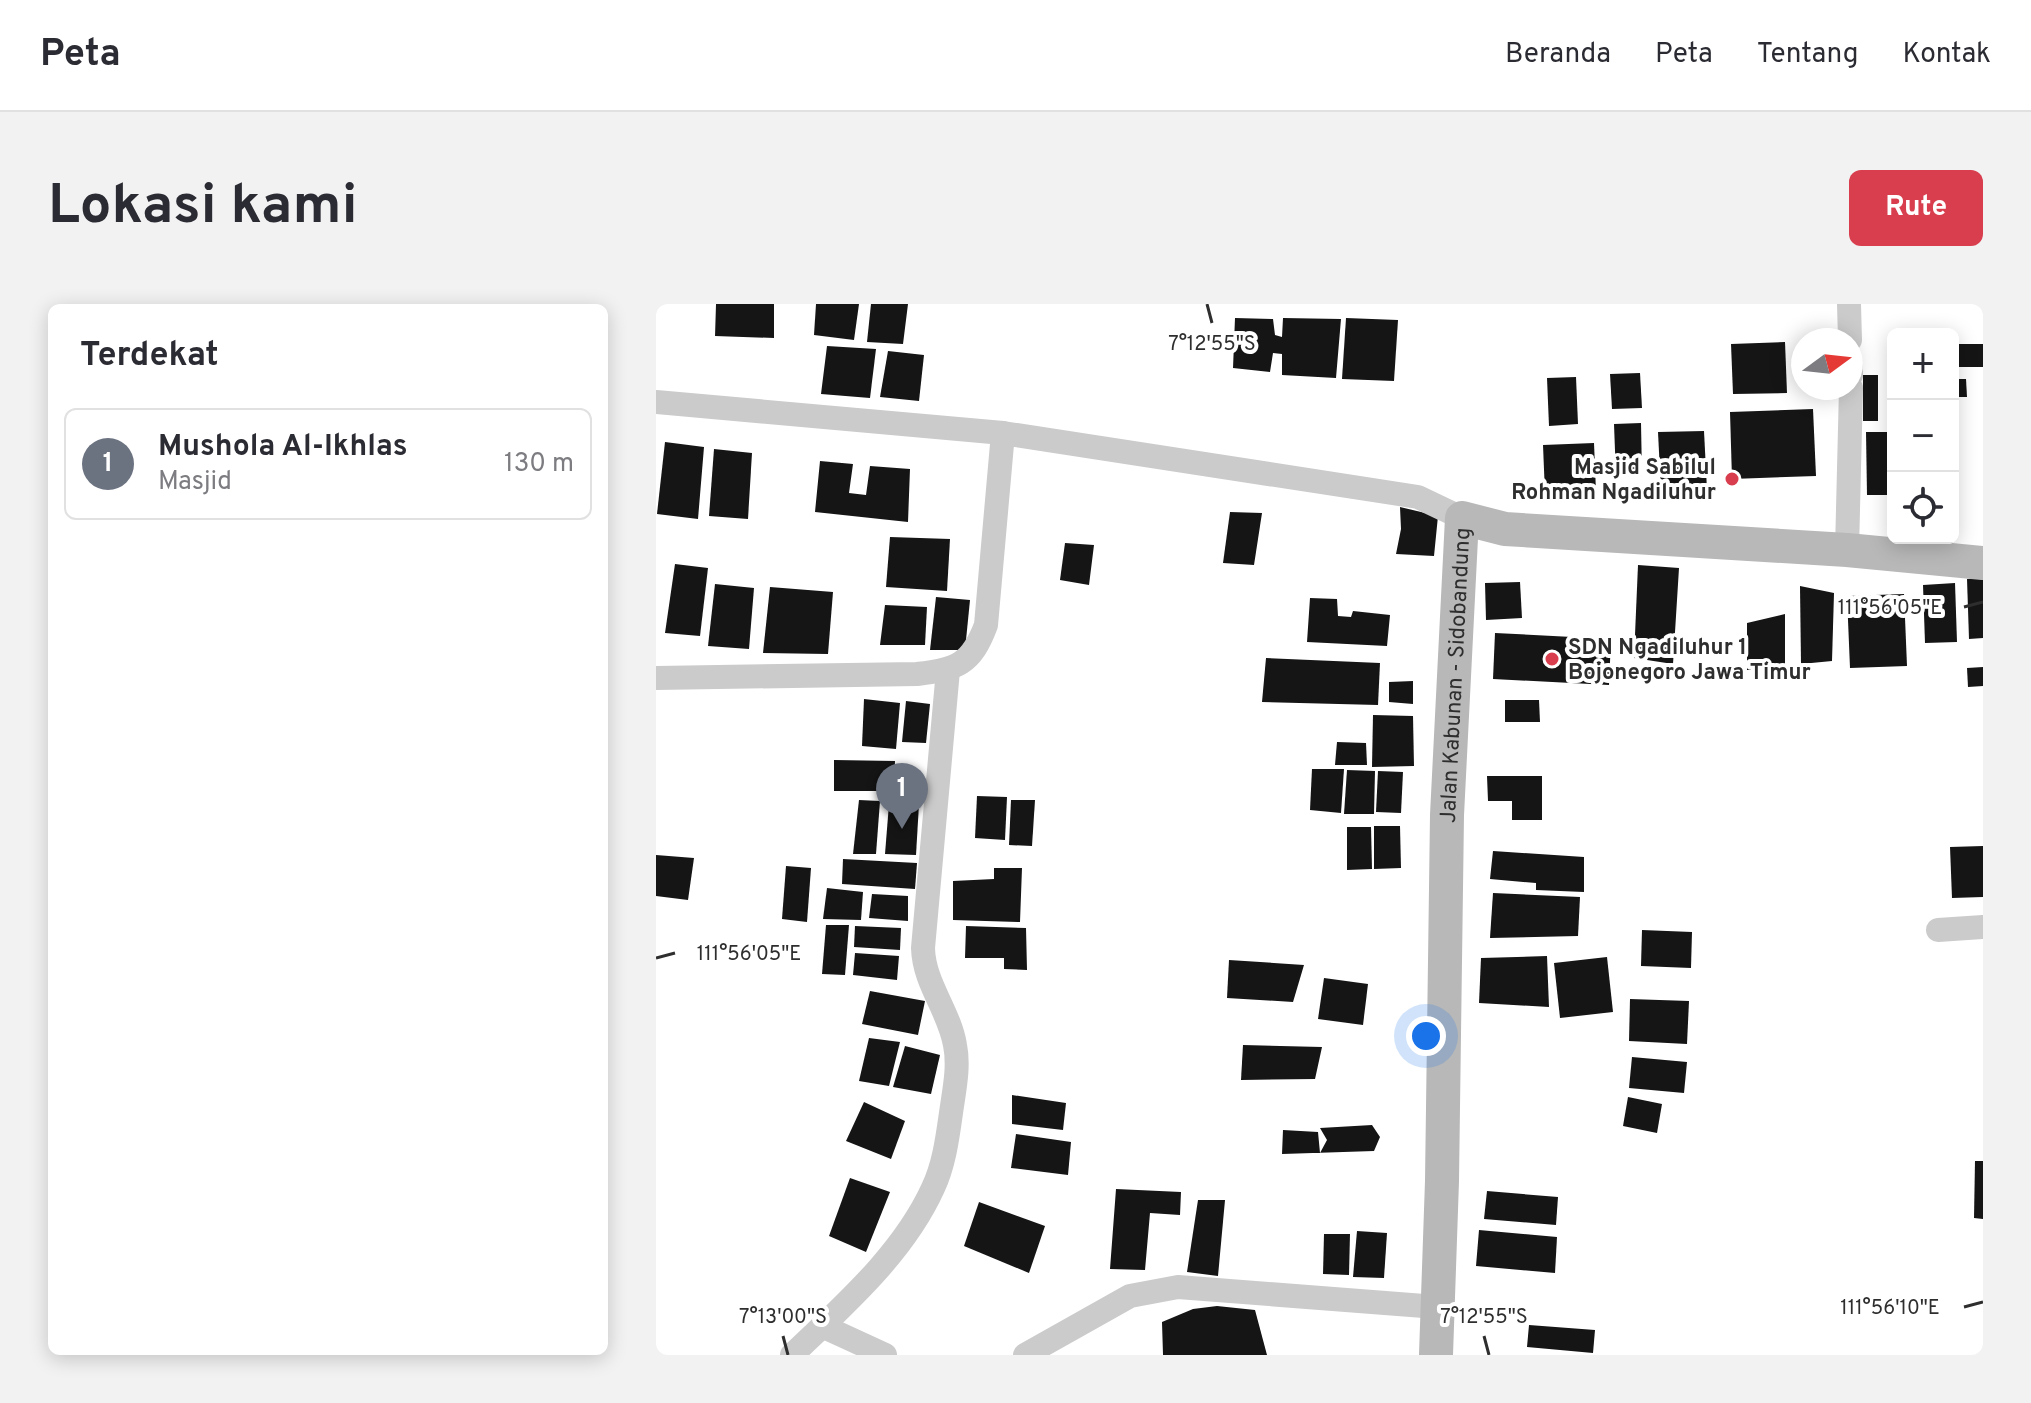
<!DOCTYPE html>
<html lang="id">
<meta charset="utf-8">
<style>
:root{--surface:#fff;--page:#f2f2f3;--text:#2b2b33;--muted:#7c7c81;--line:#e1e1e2;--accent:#d83e4e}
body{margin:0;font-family:Overpass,sans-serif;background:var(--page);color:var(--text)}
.controls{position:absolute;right:24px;top:24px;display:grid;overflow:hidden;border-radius:12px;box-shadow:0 4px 20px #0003}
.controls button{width:72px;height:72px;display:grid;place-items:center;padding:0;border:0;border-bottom:2px solid var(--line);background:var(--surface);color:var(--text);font:40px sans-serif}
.compass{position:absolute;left:1135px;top:24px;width:72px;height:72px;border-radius:50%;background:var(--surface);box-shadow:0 4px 20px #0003;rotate:75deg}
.you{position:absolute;left:770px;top:732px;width:28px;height:28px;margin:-20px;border:6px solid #fff;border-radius:50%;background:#1a73e8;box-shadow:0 0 0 12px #1a73e833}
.badge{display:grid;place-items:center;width:52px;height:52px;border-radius:50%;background:var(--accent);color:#fff;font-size:26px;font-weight:700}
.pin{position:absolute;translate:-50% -66px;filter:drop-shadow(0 2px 4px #0008)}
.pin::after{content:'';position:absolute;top:42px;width:28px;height:24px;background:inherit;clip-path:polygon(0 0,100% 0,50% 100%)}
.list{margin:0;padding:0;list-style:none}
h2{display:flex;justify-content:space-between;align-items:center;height:104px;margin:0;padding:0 32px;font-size:34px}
h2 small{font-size:26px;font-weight:400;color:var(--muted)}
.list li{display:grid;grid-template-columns:52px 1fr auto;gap:24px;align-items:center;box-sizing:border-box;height:112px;margin:0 16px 16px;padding:0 16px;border:2px solid var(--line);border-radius:12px}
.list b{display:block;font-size:30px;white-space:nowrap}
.list p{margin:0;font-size:26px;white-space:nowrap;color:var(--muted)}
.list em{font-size:26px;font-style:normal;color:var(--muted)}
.icon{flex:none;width:44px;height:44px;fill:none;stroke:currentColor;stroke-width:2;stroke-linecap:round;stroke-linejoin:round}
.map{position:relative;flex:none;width:1327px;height:1051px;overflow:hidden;border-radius:12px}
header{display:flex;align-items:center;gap:48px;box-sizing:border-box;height:112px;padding:0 40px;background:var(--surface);border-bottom:2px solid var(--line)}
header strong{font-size:38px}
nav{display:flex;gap:44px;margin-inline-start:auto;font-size:28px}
.intro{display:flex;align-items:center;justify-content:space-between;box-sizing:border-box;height:192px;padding:0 48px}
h1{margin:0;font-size:56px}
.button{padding:20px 36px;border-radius:12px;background:var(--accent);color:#fff;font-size:28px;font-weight:700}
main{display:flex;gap:48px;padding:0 48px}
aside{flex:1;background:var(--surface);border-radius:12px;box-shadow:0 4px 20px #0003}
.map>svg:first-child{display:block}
</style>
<header>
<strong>Peta</strong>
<nav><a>Beranda</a><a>Peta</a><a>Tentang</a><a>Kontak</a></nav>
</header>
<div class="intro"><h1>Lokasi kami</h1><a class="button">Rute</a></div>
<main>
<aside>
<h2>Terdekat<small></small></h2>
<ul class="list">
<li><span class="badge" style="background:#6b7280">1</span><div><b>Mushola Al-Ikhlas</b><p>Masjid</p></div><em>130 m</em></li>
</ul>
</aside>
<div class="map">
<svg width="1327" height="1051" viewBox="0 0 1327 1051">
<rect width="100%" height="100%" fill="#fff"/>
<g fill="#151515">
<path d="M 60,0 L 118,0 L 118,34 L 59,32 Z"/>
<path d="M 160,0 L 203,0 L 198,36 L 158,31 Z"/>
<path d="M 215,0 L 252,0 L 247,40 L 211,38 Z"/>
<path d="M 579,14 L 617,15 L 619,31 L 626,33 L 627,14 L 685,15 L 680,74 L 626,71 L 626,50 L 617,49 L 614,68 L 577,64 Z"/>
<path d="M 690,14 L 742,16 L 738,77 L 686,75 Z"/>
<path d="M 1129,38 L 1131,89 L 1077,90 L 1075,40 Z"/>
<rect x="1303" y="40" width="24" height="23"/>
<path d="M 171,42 L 220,45 L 214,94 L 165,90 Z"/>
<path d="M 232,47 L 268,51 L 263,97 L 224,93 Z"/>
<path d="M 984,69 L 986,104 L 956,105 L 954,70 Z"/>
<rect x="1207" y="71" width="15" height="46"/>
<path d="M 920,73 L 922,120 L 893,122 L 891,74 Z"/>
<path d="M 1297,75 L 1310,75 L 1311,93 L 1297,93 Z"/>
<path d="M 1157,105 L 1160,172 L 1076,175 L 1074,108 Z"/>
<path d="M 985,119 L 986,172 L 960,173 L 958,120 Z"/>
<path d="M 1048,127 L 1051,186 L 1005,188 L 1002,128 Z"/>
<path d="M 1210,128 L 1234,128 L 1235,191 L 1211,191 Z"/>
<path d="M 9,138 L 48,143 L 42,215 L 1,210 Z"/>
<path d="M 938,139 L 940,188 L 889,190 L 887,141 Z"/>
<path d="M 58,145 L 96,149 L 92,215 L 53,212 Z"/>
<path d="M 164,157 L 197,160 L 193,189 L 210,191 L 214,162 L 254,165 L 252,218 L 159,208 Z"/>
<path d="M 744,203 L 782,212 L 778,252 L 740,250 L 745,225 Z"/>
<path d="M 574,208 L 606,209 L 598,261 L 567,259 Z"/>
<path d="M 234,233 L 294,235 L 291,287 L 230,283 Z"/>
<path d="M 409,239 L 438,241 L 433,281 L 404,276 Z"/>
<path d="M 19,260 L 52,264 L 44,332 L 9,329 Z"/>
<path d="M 982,261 L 1023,264 L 1017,360 L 978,354 Z"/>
<path d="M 1327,274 L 1327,334 L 1313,335 L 1311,275 Z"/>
<path d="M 864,278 L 866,314 L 830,316 L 829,279 Z"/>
<path d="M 1299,279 L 1301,338 L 1269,339 L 1267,281 Z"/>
<path d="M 59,280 L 98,284 L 93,345 L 52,342 Z"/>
<path d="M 1144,282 L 1178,289 L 1176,357 L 1145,360 Z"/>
<path d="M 114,283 L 177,288 L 172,350 L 107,349 Z"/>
<path d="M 1248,290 L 1251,362 L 1194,364 L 1191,292 Z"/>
<path d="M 280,293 L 314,296 L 309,346 L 274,346 Z"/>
<path d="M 654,294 L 681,295 L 682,312 L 695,313 L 697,307 L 734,311 L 731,342 L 651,338 Z"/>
<path d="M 229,301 L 271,303 L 269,341 L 224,341 Z"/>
<path d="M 1129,310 L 1129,366 L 1091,366 L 1091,319 Z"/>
<path d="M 839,329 L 955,335 L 953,381 L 837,375 Z"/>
<path d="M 610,354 L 724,359 L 722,401 L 606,398 Z"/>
<path d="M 1327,363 L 1327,382 L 1312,383 L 1311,364 Z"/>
<path d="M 757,377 L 757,400 L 733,398 L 733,378 Z"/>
<path d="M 208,395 L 244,399 L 240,445 L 206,442 Z"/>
<path d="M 849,396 L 883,396 L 884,418 L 849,418 Z"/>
<path d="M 250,397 L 274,400 L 270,439 L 246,438 Z"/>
<path d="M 717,411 L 757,412 L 758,462 L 716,463 Z"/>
<path d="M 681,438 L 710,439 L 711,461 L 679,461 Z"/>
<path d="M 178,456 L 239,457 L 238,487 L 178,487 Z"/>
<path d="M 656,465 L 688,465 L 685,509 L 654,506 Z"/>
<path d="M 691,466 L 719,467 L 718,510 L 688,510 Z"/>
<path d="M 722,467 L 747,468 L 745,509 L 720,508 Z"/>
<path d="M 831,472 L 886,472 L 886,516 L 856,516 L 856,497 L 832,497 Z"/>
<path d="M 321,492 L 351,493 L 349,536 L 319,534 Z"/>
<path d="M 203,496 L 224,497 L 220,550 L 197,550 Z"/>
<path d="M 355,496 L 379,496 L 376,542 L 353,541 Z"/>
<path d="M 233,500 L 263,500 L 260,551 L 229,550 Z"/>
<path d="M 718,522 L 744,522 L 745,564 L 718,565 Z"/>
<path d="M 691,523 L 715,523 L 716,565 L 691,566 Z"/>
<path d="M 1327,542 L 1327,593 L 1296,594 L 1294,543 Z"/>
<path d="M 837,547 L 928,553 L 928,588 L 880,586 L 880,579 L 834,575 Z"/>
<path d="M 0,551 L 38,554 L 32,596 L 0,592 Z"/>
<path d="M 187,555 L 261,559 L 259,585 L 186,580 Z"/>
<path d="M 130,562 L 155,564 L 151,618 L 126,615 Z"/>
<path d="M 338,564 L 366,564 L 364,618 L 297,616 L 297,577 L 338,575 Z"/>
<path d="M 171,584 L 207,588 L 205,616 L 167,615 Z"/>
<path d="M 837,589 L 924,593 L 922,632 L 834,634 Z"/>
<path d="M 216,590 L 252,592 L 252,617 L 213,614 Z"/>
<path d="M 170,621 L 193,621 L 189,671 L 166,670 Z"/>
<path d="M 199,622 L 245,624 L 244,646 L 198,643 Z"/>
<path d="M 310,622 L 370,624 L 371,666 L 348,665 L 348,654 L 309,654 Z"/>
<path d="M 986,626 L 1036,628 L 1035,664 L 985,662 Z"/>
<path d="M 199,649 L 243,652 L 241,676 L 197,671 Z"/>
<path d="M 891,652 L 893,703 L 823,699 L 825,654 Z"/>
<path d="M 951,653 L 957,708 L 904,714 L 898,659 Z"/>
<path d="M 573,656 L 648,661 L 637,698 L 571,694 Z"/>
<path d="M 668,674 L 712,680 L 707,721 L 662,715 Z"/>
<path d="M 214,687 L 269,697 L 262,731 L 206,720 Z"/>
<path d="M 974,695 L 1033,697 L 1031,740 L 973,737 Z"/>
<path d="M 213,734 L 244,738 L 233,782 L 203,777 Z"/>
<path d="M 587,741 L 666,743 L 659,775 L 585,776 Z"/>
<path d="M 249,742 L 284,751 L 275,790 L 237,783 Z"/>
<path d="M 976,753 L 1031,758 L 1028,789 L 973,784 Z"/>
<path d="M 356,791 L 410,799 L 407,826 L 356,820 Z"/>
<path d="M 972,793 L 1006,800 L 1001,829 L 967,822 Z"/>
<path d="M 208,798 L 249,817 L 235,855 L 190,837 Z"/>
<path d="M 716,821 L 724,833 L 718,847 L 626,850 L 627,826 L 662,828 L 664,849 L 671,836 L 664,824 Z"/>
<path d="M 360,830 L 415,838 L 412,871 L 355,864 Z"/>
<path d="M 1319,857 L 1327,857 L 1327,915 L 1318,914 Z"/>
<path d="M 194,874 L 234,888 L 210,948 L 173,932 Z"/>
<path d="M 460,885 L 525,888 L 524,911 L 494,909 L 489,966 L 454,965 Z"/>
<path d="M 831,887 L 902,893 L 900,921 L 828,915 Z"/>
<path d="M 542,896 L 569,896 L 562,972 L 531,968 Z"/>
<path d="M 323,898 L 389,922 L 373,969 L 308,942 Z"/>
<path d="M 823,926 L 901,933 L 899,969 L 820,962 Z"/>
<path d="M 701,927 L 731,929 L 728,974 L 697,973 Z"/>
<path d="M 668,930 L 694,930 L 693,971 L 667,970 Z"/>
<path d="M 561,1002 L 599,1006 L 611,1051 L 507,1051 L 506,1018 L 537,1005 Z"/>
<path d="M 873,1021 L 939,1026 L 937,1049 L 871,1043 Z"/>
</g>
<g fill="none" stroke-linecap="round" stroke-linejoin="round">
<g stroke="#cbcbcb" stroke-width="24">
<path d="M 1193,0 L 1194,36"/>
<path d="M 1195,60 L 1195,71"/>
<path d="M 0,98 L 347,129"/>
<path d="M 1191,246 L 1195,84"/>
<path d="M 0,374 L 261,370 C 301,365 315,361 330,321 L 347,129 L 762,193 L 806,214"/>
<path d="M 1282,626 L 1327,623"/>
<path d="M 166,1022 L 229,1051"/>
<path d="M 136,1051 C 187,1002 247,950 277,884 C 289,859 292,829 296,802 C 299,782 303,761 299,741 C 293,706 268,680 267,644 L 292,366"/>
<path d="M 369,1051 L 474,992 L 522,983 L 781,1003"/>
</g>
<path stroke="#b8b8b8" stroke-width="34" id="s1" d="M 780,1051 L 786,877 L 791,511 L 806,214 L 849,225 L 1191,246 L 1327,259"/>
</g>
<path fill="none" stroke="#2e2e2e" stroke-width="3" d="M 551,0 L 556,19M 1308,303 L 1327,298M 0,654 L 19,649M 1308,1003 L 1327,998M 127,1032 L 132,1051M 828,1032 L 833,1051"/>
<g fill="#d83e4e" stroke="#fff" stroke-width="3">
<circle cx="1076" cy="175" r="8"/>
<circle cx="896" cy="355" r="8"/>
</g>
<g text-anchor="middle" stroke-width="8" stroke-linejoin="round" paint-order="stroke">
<g font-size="22" font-weight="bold" fill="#2e2e2e" stroke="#fff" text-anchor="end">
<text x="1060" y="170">Masjid Sabilul<tspan x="1060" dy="25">Rohman Ngadiluhur</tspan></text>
<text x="912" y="350" text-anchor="start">SDN Ngadiluhur 1<tspan x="912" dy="25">Bojonegoro Jawa Timur</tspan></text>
</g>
<g font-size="22" fill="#2e2e2e" stroke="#fff">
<text dy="8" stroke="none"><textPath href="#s1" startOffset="680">Jalan Kabunan - Sidobandung</textPath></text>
</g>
</g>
<g font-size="20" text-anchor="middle" fill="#2e2e2e" stroke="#fff" stroke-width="8" stroke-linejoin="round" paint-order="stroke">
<text x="556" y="46">7°12'55"S</text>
<text x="1234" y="310">111°56'05"E</text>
<text x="93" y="656">111°56'05"E</text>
<text x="1234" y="1010">111°56'10"E</text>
<text x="127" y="1019">7°13'00"S</text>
<text x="828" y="1019">7°12'55"S</text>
</g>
</svg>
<div class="controls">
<button>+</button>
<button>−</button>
<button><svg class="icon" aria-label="locate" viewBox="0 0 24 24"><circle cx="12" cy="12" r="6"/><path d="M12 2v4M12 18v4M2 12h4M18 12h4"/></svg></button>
</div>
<svg class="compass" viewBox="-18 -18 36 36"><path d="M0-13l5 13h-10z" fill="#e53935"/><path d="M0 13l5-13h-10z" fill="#7c7c81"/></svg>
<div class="you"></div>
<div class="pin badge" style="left:246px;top:525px;background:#6b7280">1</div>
</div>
</main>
